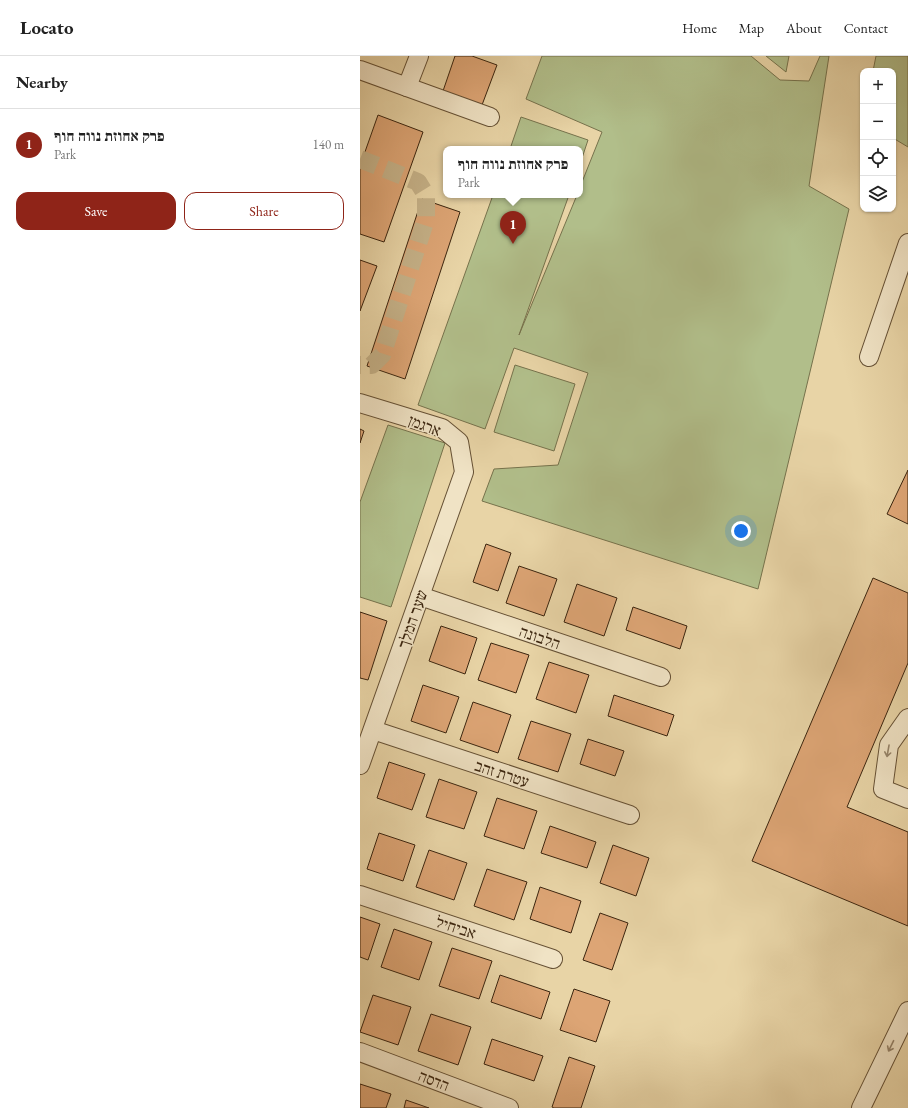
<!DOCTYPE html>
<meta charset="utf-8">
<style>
:root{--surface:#fff;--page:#f6f6f6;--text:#222;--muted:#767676;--line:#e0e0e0;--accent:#8f2418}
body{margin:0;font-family:"EB Garamond","Frank Ruhl Libre",serif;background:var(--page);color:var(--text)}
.controls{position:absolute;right:12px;top:12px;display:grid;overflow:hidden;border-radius:8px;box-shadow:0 1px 3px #0004}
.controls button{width:36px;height:36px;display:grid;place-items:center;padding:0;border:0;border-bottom:1px solid var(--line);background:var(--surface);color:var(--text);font:20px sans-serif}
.you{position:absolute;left:381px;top:475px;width:14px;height:14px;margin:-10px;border:3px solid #fff;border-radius:50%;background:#1a73e8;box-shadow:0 0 0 6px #1a73e833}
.badge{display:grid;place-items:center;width:26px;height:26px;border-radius:50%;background:var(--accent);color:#fff;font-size:13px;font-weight:700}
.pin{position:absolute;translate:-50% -33px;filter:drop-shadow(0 1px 2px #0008)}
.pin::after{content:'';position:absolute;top:21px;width:14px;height:12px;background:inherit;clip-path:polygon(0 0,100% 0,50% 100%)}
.popup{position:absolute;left:83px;top:90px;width:140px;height:52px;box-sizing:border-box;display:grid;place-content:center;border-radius:8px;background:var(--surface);filter:drop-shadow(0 1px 3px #0005);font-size:13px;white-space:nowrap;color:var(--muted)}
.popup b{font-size:15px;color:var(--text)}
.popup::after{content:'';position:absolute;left:50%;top:100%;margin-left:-8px;border:8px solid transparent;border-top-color:var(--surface)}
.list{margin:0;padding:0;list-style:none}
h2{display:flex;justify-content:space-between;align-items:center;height:52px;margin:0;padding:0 16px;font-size:17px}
h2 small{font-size:13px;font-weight:400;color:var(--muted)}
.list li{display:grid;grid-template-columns:26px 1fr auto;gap:12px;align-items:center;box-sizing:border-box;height:72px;padding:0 16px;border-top:1px solid var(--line)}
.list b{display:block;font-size:15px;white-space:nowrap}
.list p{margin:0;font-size:13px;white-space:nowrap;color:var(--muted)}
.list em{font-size:13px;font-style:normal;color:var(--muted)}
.actions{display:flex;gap:8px;padding:12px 16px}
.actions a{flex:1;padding:9px 0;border:1px solid var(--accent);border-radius:12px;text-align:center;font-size:14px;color:var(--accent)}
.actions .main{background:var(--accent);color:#fff}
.icon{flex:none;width:22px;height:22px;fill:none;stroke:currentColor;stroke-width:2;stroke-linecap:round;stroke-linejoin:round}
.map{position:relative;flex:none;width:548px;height:1052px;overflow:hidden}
header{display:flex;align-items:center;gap:24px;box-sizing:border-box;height:56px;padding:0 20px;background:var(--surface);border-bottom:1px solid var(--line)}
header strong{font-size:19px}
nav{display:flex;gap:22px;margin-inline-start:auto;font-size:14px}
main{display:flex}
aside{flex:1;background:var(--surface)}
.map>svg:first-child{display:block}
</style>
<header>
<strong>Locato</strong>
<nav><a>Home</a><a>Map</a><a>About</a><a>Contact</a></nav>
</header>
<main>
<aside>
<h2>Nearby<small></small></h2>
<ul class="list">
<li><span class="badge">1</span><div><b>פרק אחוזת נווה חוף</b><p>Park</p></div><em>140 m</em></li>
</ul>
<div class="actions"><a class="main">Save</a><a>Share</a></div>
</aside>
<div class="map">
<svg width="548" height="1052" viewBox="0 0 548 1052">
<rect width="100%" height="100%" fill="#e8d4a6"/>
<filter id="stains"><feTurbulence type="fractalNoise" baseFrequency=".005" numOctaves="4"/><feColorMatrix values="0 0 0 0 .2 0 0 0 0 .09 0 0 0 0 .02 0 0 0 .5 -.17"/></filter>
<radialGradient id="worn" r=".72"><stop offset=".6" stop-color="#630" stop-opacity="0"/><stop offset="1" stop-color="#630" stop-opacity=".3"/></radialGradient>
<g fill="#b1be8a" stroke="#76724c">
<path d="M 182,0 L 391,0 L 420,24 L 449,25 L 460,0 L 469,0 L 449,130 L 489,153 L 398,533 L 122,445 L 134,413 L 198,409 L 228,317 L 154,292 L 125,373 L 58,349 L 133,139 L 209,139 L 159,279 L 217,139 L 220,139 L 220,131 L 242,76 L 166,43 Z"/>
<path d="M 406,0 L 429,0 L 426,16 Z"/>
<path d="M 516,0 L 548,0 L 548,91 L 533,82 L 533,15 L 513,15 Z"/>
<path d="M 161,61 L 228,84 L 220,108 L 220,93 L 150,93 Z"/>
<path d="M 155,309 L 215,328 L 194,395 L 134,376 Z"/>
<path d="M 28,369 L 85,387 L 31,551 L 0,541 L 0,446 Z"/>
</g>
<g fill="#dda575" stroke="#3b250f">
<path d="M 95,0 L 112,0 L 137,9 L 122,49 L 83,35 Z"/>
<path d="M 18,59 L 63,76 L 24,186 L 0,178 L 0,110 Z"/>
<path d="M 62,143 L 100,156 L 45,323 L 7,310 Z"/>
<path d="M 0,204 L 17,210 L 0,255 Z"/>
<path d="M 0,373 L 4,375 L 0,387 Z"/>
<path d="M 548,414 L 548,468 L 527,458 Z"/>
<path d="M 126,488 L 151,497 L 138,535 L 113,526 Z"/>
<path d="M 159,510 L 197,523 L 184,560 L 146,547 Z"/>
<path d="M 513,522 L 548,537 L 548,607 L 487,751 L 548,776 L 548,870 L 392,805 Z"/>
<path d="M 217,528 L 257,542 L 244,580 L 204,566 Z"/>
<path d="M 273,551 L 327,570 L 320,593 L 266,574 Z"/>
<path d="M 0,556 L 27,565 L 8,624 L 0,622 Z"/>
<path d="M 81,570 L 117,582 L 105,618 L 69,605 Z"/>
<path d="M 131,587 L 169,599 L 156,637 L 118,624 Z"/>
<path d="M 189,606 L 229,619 L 216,657 L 176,643 Z"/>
<path d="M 63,629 L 99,641 L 86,677 L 51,665 Z"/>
<path d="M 254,639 L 314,659 L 307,680 L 248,660 Z"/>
<path d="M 113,646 L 151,659 L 138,697 L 100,684 Z"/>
<path d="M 171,665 L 211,678 L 198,716 L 158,703 Z"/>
<path d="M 228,683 L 264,695 L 255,720 L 220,708 Z"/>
<path d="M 29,706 L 65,718 L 52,754 L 17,742 Z"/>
<path d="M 79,723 L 117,736 L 104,773 L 66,761 Z"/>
<path d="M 137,742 L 177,755 L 164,793 L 124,780 Z"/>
<path d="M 190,770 L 236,786 L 227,812 L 181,797 Z"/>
<path d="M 19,777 L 55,789 L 43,825 L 7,813 Z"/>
<path d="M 253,789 L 289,802 L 276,840 L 240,827 Z"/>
<path d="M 69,794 L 107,807 L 94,844 L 56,831 Z"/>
<path d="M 127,813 L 167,826 L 154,864 L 114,850 Z"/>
<path d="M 180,831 L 221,845 L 211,877 L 170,863 Z"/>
<path d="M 240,857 L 268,867 L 252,914 L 223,904 Z"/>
<path d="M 0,861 L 20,868 L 8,904 L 0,901 Z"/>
<path d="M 34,873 L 72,886 L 59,924 L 21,911 Z"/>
<path d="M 92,892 L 132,905 L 119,943 L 79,930 Z"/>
<path d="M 140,919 L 190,936 L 181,963 L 131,946 Z"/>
<path d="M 214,933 L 250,945 L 236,986 L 200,974 Z"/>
<path d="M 13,939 L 51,951 L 38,989 L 0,976 Z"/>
<path d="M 71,958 L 111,971 L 98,1009 L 58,995 Z"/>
<path d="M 132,983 L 183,1000 L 174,1025 L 124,1008 Z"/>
<path d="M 209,1001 L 235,1010 L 221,1052 L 194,1052 L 192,1051 Z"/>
<path d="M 0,1028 L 31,1038 L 26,1052 L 0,1052 Z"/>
<path d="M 46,1044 L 69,1052 L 44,1052 Z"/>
</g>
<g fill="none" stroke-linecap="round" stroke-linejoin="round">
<path stroke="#c5b188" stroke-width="18" stroke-dasharray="18 9" stroke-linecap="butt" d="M 0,103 L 58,126 L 66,139 L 66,163 L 22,299 L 12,309 L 0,309"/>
<defs>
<g id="minor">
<path d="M 0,14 L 47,31 L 59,0"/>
<path d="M 47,31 L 130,61"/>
<path d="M 509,301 L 548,187"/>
<path d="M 0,347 L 82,372 L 99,386 L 104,416 L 0,709"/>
<path d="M 60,540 L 301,621"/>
<path d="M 548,662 L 529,689 L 523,733 L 548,743"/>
<path d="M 13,674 L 270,759"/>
<path d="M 0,839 L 193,903"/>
<path d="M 0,996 L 149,1052"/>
<path d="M 501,1052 L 548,955"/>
</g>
</defs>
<use href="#minor" stroke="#665135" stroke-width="20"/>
<use href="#minor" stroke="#f0e3c5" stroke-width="18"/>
</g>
<defs><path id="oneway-shaft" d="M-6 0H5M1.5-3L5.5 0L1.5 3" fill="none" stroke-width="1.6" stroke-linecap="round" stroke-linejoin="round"/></defs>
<g stroke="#96846a">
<use href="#oneway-shaft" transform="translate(528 695) rotate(100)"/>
<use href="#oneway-shaft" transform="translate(531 990) rotate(116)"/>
</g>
<g text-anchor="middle" stroke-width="3" stroke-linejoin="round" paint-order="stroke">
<g font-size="16" fill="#3b250f" stroke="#f0e3c5">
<text transform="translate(65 369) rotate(21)" y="6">ארגמן</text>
<text transform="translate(52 563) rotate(-71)" y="6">שער המלך</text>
<text transform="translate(180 581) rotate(19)" y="6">הלבונה</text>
<text transform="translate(142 717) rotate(18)" y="6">עטרת זהב</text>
<text transform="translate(96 871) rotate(18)" y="6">אביחיל</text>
<text transform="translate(74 1024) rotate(21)" y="6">הדסה</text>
</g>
</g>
<rect width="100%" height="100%" filter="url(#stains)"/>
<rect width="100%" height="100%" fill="url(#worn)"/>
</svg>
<div class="controls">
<button>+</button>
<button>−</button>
<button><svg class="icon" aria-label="locate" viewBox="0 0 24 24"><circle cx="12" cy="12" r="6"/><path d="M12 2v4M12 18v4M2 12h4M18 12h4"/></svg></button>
<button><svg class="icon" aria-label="layers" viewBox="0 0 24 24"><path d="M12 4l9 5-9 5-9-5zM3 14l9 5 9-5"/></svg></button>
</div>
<div class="you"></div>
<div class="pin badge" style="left:153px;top:188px">1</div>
<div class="popup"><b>פרק אחוזת נווה חוף</b>Park</div>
</div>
</main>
